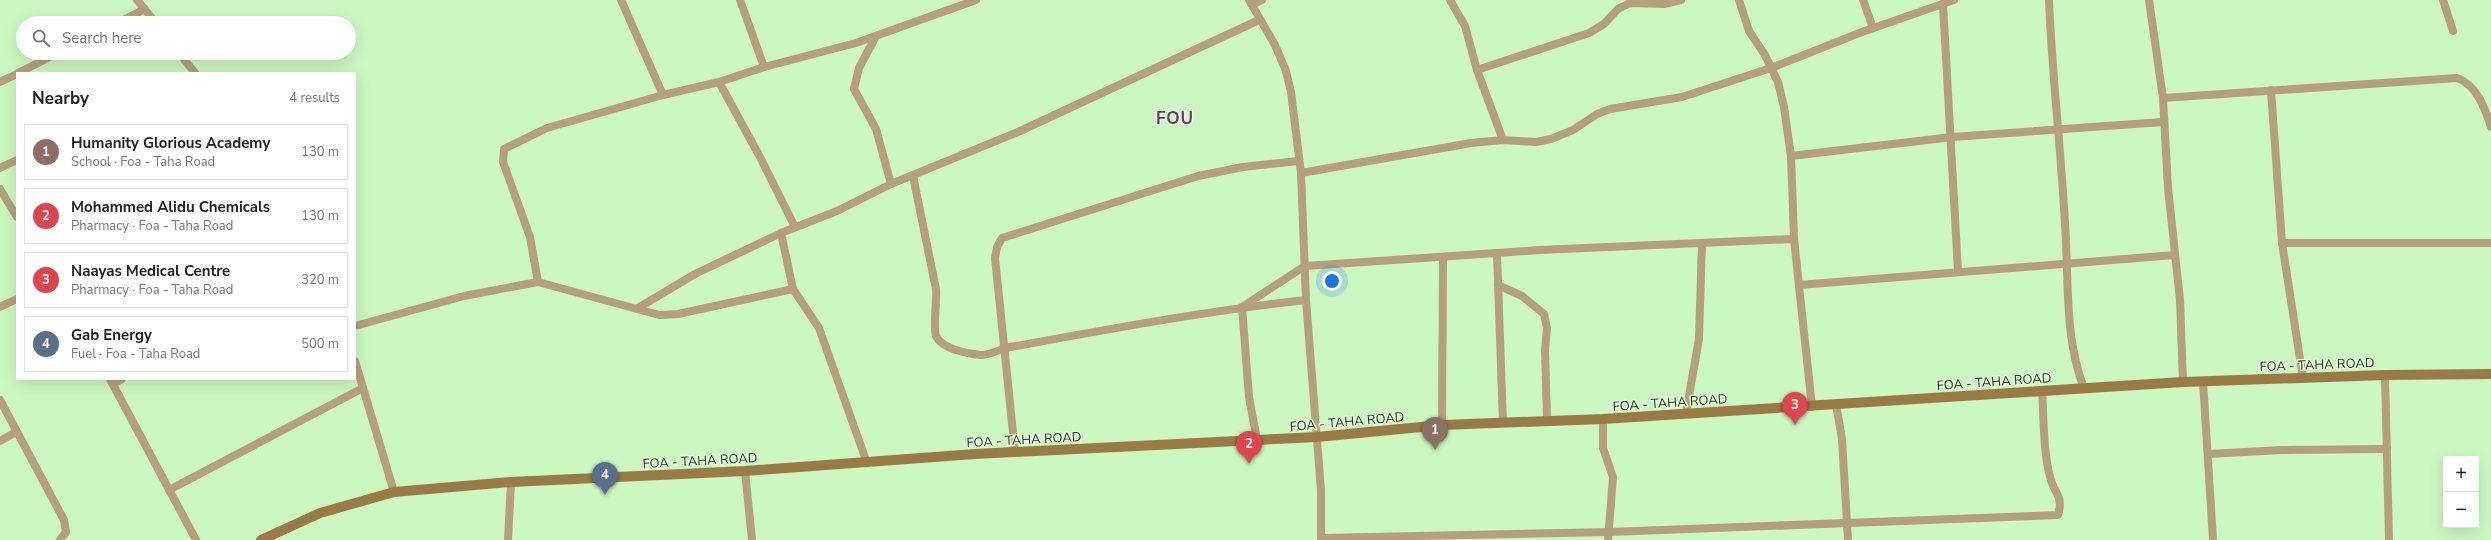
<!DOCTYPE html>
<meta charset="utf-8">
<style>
:root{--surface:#fff;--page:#f2f2f2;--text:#202124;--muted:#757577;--line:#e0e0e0;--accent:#832996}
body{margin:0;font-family:"Nunito Sans",sans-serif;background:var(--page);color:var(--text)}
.controls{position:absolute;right:12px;bottom:12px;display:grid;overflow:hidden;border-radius:0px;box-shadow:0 4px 16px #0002}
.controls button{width:36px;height:36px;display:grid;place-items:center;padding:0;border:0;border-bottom:1px solid var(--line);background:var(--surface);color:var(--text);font:20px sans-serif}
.you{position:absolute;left:1332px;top:281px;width:14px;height:14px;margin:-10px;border:3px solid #fff;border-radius:50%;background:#1a73e8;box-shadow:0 0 0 6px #1a73e833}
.badge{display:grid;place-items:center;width:26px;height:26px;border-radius:50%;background:var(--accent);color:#fff;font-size:13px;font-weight:700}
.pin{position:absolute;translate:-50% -33px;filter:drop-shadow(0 1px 2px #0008)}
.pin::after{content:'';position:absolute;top:21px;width:14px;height:12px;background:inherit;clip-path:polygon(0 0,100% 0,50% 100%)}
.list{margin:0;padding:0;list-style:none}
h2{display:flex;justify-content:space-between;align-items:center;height:52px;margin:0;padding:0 16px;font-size:17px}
h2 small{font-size:13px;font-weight:400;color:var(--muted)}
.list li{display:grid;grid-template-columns:26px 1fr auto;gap:12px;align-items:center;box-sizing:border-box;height:56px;margin:0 8px 8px;padding:0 8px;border:1px solid var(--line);border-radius:0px}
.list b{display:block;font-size:15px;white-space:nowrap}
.list p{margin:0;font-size:13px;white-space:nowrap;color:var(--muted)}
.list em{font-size:13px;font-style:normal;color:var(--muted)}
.icon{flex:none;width:22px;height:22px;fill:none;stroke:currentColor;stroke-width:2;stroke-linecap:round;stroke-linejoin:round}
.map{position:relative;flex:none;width:2491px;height:540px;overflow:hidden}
.search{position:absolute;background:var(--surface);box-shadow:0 4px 16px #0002;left:16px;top:16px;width:340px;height:44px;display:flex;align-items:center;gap:10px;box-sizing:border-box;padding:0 14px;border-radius:22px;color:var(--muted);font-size:15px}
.panel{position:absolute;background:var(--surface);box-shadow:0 4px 16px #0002;left:16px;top:72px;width:340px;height:308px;border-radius:0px}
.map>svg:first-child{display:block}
</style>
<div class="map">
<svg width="2491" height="540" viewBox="0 0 2491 540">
<rect width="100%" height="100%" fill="#cbf7c1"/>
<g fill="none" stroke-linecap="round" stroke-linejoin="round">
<g stroke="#b59f7d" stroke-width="8">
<path d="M 137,0 L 156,23"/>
<path d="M 621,0 L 663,95"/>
<path d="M 740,0 L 764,67"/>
<path d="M 1249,0 L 1275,45 L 1286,71 L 1291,92 L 1301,173 L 1306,300 L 1321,490 L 1321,540"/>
<path d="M 1450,0 L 1465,26 L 1477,70 L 1503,140"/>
<path d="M 1739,0 L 1749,31 L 1765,55 L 1778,82 L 1784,107 L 1791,156 L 1794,239 L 1812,407"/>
<path d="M 1863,0 L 1873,28"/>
<path d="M 2049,0 C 2052,75 2061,149 2065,224 C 2069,278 2064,338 2084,388"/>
<path d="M 2149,0 L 2163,98 L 2168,188 L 2180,300 L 2183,382"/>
<path d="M 2443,0 L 2453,31"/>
<path d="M 1943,4 L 1958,271"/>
<path d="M 1252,5 L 1262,0"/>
<path d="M 117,23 L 145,9"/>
<path d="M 876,36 L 859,68 L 854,89 L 876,129 L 891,184"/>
<path d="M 179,53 L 195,73"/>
<path d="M 1477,70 L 1589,33 L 1604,24 L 1618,9 L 1630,3 L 1664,4 L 1681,0"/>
<path d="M 18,73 L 58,53"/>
<path d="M 0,82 L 17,74"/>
<path d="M 719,82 L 760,157 L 795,227"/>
<path d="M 2271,90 L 2282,243 L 2303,378"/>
<path d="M 2163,98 L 2457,78 C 2476,84 2485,108 2491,127"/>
<path d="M 1791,156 L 1952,137 L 2163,122"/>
<path d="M 0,168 L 17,160"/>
<path d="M 1301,173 L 1471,143 L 1503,140 L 1536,142 L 1551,139 L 1573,130 L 1597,114 L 1610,109 L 1682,97 L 1771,68 L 1862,32 L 1954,0"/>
<path d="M 913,176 L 936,289 C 937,301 933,327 936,336 C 942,349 968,354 981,355 C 989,355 997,351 1005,348 C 1105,330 1205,311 1306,300"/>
<path d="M 0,189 L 17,217"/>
<path d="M 2282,243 L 2491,243"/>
<path d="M 1497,253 L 1503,423"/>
<path d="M 538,282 L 530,237 L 503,162 L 504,149 L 547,128 L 663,95 L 719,82 L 764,67 L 856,43 L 976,0"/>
<path d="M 1498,285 L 1522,296 L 1544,314 L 1547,328 L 1545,350 L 1547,421"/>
<path d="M 1799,285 L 2175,255"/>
<path d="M 0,307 L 17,299"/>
<path d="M 1242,307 L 1305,266 L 1540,250 L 1794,239"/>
<path d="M 1242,307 L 1249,397 L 1257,440"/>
<path d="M 638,308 L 695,274 L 781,233"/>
<path d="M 355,326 L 464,296 L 538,282 L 659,315 L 678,314 L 793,289"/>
<path d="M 355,361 L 394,492"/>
<path d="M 2385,375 L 2389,540"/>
<path d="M 110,379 L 196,540"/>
<path d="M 2203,381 L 2213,540"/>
<path d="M 113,384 L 122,379"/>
<path d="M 0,400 L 64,520 L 66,532 L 60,540"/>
<path d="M 1836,404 L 1842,439 L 1848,540"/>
<path d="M 1686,413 L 1699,339 L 1702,243"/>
<path d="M 1603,419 L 1603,448 L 1613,477 L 1608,540"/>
<path d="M 1442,425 L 1443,257"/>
<path d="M 0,441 L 16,432"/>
<path d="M 1015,452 L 995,258 L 997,247 L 1002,238 L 1198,176 L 1243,167 L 1298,161"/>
<path d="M 2208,454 L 2282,450 L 2387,449"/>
<path d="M 867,463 L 819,328 L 793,289 L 781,233 L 837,211 L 891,184 L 1018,132 L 1259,20"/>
<path d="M 745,471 L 752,540"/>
<path d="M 169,490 L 363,388"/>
<path d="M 1321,538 L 1610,532 L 2058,515 C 2064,496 2054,494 2050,477 C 2043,450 2044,419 2042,391"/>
<path d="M 508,540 L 511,482"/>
</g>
<path stroke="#9b7b45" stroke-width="10" d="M 261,540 L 320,513 L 394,492 L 511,482 L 745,471 L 975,454 L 1317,437 L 1442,425 L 1603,419 L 2183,382 L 2385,375 L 2491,374"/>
</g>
<g text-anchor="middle" stroke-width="3" stroke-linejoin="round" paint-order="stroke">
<g font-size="13" fill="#21321e" stroke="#e4ffde">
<text transform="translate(2317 364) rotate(-2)" y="5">FOA - TAHA ROAD</text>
<text transform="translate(1994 381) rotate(-4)" y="5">FOA - TAHA ROAD</text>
<text transform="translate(1670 402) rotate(-4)" y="5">FOA - TAHA ROAD</text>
<text transform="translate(1347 421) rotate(-5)" y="5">FOA - TAHA ROAD</text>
<text transform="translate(1024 439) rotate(-3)" y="5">FOA - TAHA ROAD</text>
<text transform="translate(700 460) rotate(-3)" y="5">FOA - TAHA ROAD</text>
</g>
<g font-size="17" font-weight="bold" letter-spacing="1" fill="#65396f" stroke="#e4ffde">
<text x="1175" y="124">FOU</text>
</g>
</g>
</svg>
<div class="controls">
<button>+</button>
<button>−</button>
</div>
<div class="you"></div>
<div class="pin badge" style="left:1435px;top:450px;background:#8d6e63">1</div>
<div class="pin badge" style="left:1249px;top:464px;background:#e0444e">2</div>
<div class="pin badge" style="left:1795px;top:425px;background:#e0444e">3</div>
<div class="pin badge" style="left:605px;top:495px;background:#5c6f8a">4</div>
<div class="search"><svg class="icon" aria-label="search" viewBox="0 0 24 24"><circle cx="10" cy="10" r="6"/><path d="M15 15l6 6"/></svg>Search here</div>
<section class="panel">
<h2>Nearby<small>4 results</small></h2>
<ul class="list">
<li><span class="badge" style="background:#8d6e63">1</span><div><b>Humanity Glorious Academy</b><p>School · Foa - Taha Road</p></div><em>130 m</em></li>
<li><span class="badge" style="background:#e0444e">2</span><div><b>Mohammed Alidu Chemicals</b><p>Pharmacy · Foa - Taha Road</p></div><em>130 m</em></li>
<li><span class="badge" style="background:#e0444e">3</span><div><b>Naayas Medical Centre</b><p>Pharmacy · Foa - Taha Road</p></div><em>320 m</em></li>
<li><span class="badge" style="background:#5c6f8a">4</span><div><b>Gab Energy</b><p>Fuel · Foa - Taha Road</p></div><em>500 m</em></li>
</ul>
</section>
</div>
